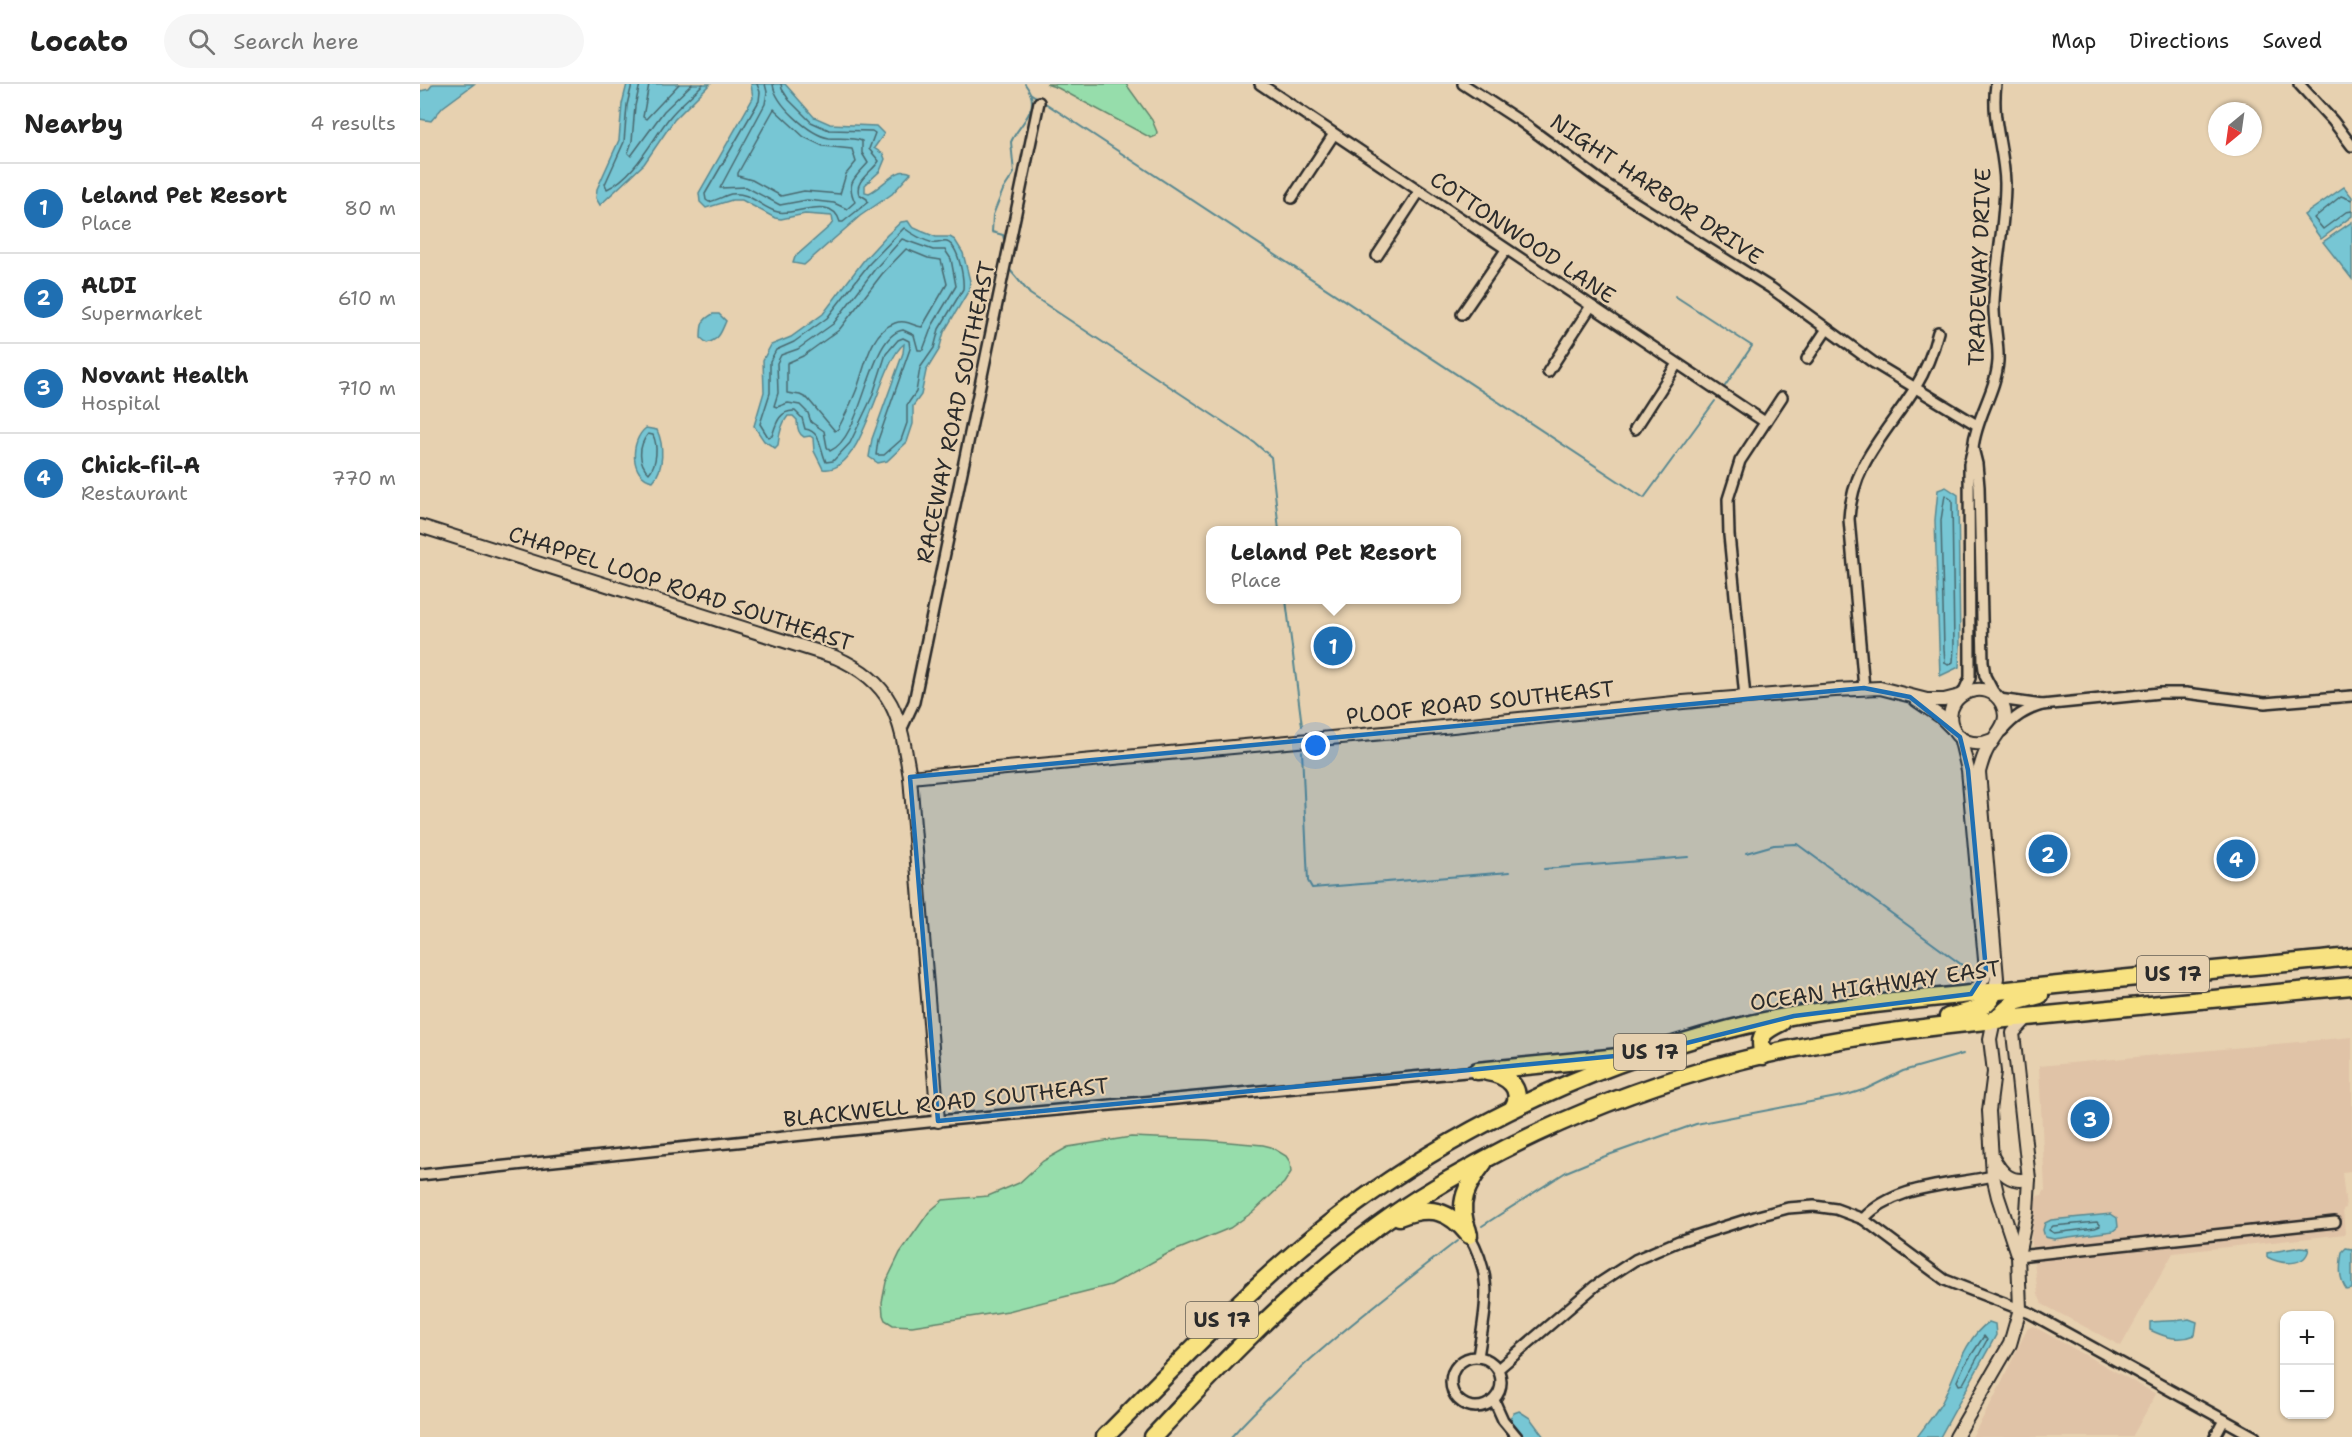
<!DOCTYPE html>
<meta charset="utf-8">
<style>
:root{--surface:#fff;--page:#f6f6f6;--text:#222;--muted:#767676;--line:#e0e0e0;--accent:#1f6fb2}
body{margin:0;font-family:"Shantell Sans",sans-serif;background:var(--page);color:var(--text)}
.controls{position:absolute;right:18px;bottom:18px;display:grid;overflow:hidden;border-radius:12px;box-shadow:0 2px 4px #0004}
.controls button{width:54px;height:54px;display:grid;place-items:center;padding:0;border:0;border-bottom:2px solid var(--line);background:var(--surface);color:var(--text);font:30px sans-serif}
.compass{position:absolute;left:1788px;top:18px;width:54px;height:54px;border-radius:50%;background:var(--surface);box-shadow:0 2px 4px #0004;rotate:209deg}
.you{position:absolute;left:896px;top:662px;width:21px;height:21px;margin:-15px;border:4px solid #fff;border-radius:50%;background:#1a73e8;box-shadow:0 0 0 9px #1a73e833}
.badge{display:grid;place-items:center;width:39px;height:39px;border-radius:50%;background:var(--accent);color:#fff;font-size:20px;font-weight:700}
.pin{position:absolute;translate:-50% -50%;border:3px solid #fff;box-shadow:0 2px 6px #0006}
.popup{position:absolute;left:786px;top:442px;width:255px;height:78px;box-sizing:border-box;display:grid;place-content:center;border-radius:12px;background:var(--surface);filter:drop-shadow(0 2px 4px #0005);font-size:20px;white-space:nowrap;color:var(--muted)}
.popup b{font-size:22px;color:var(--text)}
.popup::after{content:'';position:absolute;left:50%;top:100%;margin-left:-12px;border:12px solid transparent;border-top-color:var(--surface)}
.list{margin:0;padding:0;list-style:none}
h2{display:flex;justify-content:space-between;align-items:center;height:78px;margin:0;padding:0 24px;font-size:26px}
h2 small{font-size:20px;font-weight:400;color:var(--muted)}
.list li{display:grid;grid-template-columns:39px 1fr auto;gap:18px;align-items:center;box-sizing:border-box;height:90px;padding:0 24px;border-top:2px solid var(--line)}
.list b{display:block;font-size:22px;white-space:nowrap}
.list p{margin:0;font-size:20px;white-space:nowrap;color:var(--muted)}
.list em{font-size:20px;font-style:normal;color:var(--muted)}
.icon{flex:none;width:33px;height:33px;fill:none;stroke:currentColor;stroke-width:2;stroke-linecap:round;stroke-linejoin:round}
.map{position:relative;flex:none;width:1932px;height:1353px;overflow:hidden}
header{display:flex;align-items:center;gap:36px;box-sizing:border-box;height:84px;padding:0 30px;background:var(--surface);border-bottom:2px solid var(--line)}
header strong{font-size:28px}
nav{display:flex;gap:33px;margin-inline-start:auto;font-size:21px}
.search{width:420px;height:54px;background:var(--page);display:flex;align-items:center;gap:15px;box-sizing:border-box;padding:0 21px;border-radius:33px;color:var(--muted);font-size:22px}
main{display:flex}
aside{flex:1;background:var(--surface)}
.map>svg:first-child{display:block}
</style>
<header>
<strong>Locato</strong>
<div class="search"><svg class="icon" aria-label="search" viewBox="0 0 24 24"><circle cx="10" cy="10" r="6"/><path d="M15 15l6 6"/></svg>Search here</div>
<nav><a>Map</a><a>Directions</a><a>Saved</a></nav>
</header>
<main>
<aside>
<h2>Nearby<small>4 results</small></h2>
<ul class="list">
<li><span class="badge">1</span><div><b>Leland Pet Resort</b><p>Place</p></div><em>80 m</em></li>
<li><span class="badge">2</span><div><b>ALDI</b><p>Supermarket</p></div><em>610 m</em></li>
<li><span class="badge">3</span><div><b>Novant Health</b><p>Hospital</p></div><em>710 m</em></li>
<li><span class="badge">4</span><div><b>Chick-fil-A</b><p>Restaurant</p></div><em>770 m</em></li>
</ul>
</aside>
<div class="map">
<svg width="1932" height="1353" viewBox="0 0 1932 1353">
<rect width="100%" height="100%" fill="#e7d1b0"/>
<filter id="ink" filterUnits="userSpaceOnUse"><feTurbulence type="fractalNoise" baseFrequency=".0167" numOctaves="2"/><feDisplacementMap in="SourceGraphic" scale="12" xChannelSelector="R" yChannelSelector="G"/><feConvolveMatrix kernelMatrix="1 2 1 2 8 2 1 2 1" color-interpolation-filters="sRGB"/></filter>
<g filter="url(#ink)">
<g fill="#e0c3a7">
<path d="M 1932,953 L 1932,1087 L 1922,1088 L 1926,1124 L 1923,1125 L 1925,1150 L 1753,1169 L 1701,1262 L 1622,1220 L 1618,1210 L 1611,1155 L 1614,1117 L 1617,1112 L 1622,1111 L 1625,1106 L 1619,982 Z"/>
<path d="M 1613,1242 L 1736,1310 L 1712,1353 L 1552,1353 L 1575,1312 L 1607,1245 Z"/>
</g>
<g fill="#96ddab" stroke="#60846b" stroke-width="1.5">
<path d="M 626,0 L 706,0 L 732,36 L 737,48 L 736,52 L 731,54 L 638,4 Z"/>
<path d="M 711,1053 L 786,1056 L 843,1061 L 851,1063 L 866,1072 L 870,1078 L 871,1088 L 864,1099 L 833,1128 L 810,1144 L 747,1170 L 691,1201 L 588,1227 L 492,1242 L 473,1241 L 465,1236 L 463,1231 L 462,1218 L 466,1198 L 480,1169 L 509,1128 L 523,1116 L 568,1112 L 599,1099 L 623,1077 L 648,1063 Z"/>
</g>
<g fill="#77c6d4" stroke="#598890" stroke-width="1.5">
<path d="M 13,0 L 54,0 L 23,23 L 11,37 L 0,35 L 0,7 L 9,5 Z"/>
<path d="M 207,0 L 290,0 L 254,36 L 224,80 L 180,121 L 176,114 L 177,105 L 199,56 L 202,20 Z"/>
<path d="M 331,0 L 365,0 L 394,33 L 410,40 L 456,42 L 464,50 L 454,64 L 463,70 L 465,75 L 460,87 L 445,101 L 445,108 L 449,109 C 462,104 477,81 491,89 L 472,110 L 440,132 L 384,181 L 373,179 L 375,173 L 410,142 L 413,138 L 412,132 L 385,130 L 361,135 L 355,134 L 322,116 L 312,116 L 286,124 L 280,118 L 279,109 L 333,14 Z"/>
<path d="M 1924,103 L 1932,113 L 1932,132 L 1901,155 L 1884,131 Z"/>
<path d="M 488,137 L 492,143 L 501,147 L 516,153 L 530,153 L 535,156 L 543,169 L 550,197 L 549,206 L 524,248 L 519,266 L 506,287 L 501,311 L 493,322 L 493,340 L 487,358 L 467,377 L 458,379 L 449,373 L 452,355 L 483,269 L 484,260 C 459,278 444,392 403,385 L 394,367 L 393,354 L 390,352 L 384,353 C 378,350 377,343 377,336 L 373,332 L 368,332 C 361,340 359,351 358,361 L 355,364 L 344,357 L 334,342 L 344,308 L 343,276 L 351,261 L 371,253 L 403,230 L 444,176 L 467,151 L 481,138 Z"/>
<path d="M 1932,138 L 1932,195 L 1903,158 Z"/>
<path d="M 293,230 L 299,230 L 306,237 C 301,248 300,255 287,259 L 281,254 C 281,242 281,236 293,230 Z"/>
<path d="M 226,344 L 237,346 C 244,361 244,385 233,397 C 209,393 210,356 226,344 Z"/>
<path d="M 1526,403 L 1538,411 L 1540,563 L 1539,583 L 1520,592 L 1515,436 L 1518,406 Z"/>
<path d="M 1691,1130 L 1697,1134 L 1698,1143 L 1693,1147 L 1634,1155 L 1625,1153 L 1623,1146 L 1625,1139 L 1631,1136 Z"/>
<path d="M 1881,1163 L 1889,1164 C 1886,1184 1860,1180 1847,1173 L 1847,1169 Z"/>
<path d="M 1926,1164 L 1932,1165 L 1932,1205 L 1927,1206 C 1918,1194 1920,1182 1922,1168 Z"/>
<path d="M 1769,1235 L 1777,1238 L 1775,1251 C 1759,1258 1745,1253 1730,1246 L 1730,1238 C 1743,1236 1756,1238 1769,1235 Z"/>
<path d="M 1569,1238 L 1575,1240 L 1576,1251 L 1520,1353 L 1497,1353 C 1505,1342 1515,1330 1522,1318 C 1535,1293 1544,1254 1569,1238 Z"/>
<path d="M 1099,1327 L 1110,1334 L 1124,1353 L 1103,1353 L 1090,1341 L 1088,1336 L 1094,1329 Z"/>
</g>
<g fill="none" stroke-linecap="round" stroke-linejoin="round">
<g stroke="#49696f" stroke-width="1.5">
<path d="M 212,0 L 207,21 L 204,58 L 185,100 L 187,105 C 215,92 231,57 249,34 C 259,21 272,12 283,0"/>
<path d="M 220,0 L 215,22 L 212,57 L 208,69 L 211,72 L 244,27 L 272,0"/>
<path d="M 229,0 L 223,33 L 226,35 L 259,0"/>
<path d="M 337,0 L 340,8 L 339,17 L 285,110 L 286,116 L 289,118 C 297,116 304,112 311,110 C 330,107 341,124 358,128 C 375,132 412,110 420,138 L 423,138 L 448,118 L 447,115 L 439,110 C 434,97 452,88 459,77 L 449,65 L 455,49 L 452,47 L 409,46 L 391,38 L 369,16 L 362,5 L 361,0"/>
<path d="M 345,0 L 347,8 L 345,20 L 300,104 L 326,103 L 360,121 L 387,116 L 414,119 L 427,125 L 435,118 C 425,98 436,93 448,79 L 442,69 L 442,57 C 432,53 420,55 409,54 C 390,51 355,20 353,0"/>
<path d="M 354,25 L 384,53 L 403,62 L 432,65 L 436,78 L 426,90 L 420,110 L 384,107 L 361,112 L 332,96 L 318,92 L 318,89 Z"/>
<path d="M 1932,116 L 1921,112 L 1894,134 L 1903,145 L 1926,128 L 1932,127"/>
<path d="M 484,144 C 492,150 503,156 513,159 C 518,160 522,157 527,158 C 539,162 544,195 543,205 L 519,245 L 514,264 L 500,284 L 496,308 L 487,321 L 487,339 L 481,356 L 464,371 L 456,371 L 458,356 L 490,265 L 489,257 L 483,254 L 478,256 L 466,270 L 452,313 L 430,359 L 413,377 L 406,378 C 400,365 401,347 385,345 L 382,334 L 375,327 C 359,326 356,340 352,352 L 348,353 L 340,340 L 350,309 L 350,277 L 356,266 L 374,258 L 407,234 L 449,180 Z"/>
<path d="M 482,155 L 513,166 L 525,166 L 531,175 L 536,202 L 512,242 L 503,266 L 498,266 L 494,251 L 483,246 C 448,251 444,353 410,367 L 407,363 L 404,347 L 391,338 L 388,329 L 380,321 L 368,319 L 357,323 L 354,322 L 358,309 L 357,279 L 361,271 L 378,265 L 413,240 L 455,185 Z"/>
<path d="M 486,165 L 508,174 L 521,176 L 527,200 L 502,243 C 493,242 486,235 475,239 C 449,248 445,285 436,307 C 431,320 424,333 418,345 L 415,347 L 388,315 L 380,311 L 367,309 L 367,279 L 383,272 L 419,246 L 462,190 Z"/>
<path d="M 228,350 L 233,351 C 238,362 237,380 229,389 C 218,379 218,362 228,350 Z"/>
<path d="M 1525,411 L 1532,416 L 1534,563 L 1533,578 L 1528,581 L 1525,579 L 1524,565 L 1521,436 Z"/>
<path d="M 1677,1138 L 1680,1142 L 1675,1144 L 1634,1149 L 1629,1146 L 1633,1142 Z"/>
<path d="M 1564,1252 L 1567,1256 L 1543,1300 L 1539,1301 L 1537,1297 L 1544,1282 Z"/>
</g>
<g stroke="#598890" stroke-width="2">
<path d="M 610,9 L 1224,414 L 1295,317"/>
<path d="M 585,160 L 583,151 L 572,148 L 573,131 L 583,106 L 594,89 L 591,58 C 599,39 624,25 605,0"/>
<path d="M 590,186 L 610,210 L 835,359 L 851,373 L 859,446"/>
<path d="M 1255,212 L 1332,262 L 1305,302"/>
<path d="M 866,516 L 882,642"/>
<path d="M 882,667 L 888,797 L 892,804 L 1090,788"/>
<path d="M 1326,769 L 1354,761 L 1377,760 L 1542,881"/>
<path d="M 1124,785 L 1268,773"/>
<path d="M 1062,1142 L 1146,1088 L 1180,1074 L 1276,1040 L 1427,1011 L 1446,1005 L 1483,987 L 1543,970"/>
<path d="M 811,1353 C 878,1279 959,1218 1037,1157"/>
</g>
<defs>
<g id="minor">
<path d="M 840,0 L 1345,338"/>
<path d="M 1043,0 L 1100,37 L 1184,99 L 1351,204 L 1454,279 L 1557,341"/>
<path d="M 1879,0 L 1913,37 L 1932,62"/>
<path d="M 872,114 L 914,50"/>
<path d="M 957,172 L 999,108"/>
<path d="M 1042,230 L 1086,166"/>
<path d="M 1387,275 L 1407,245"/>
<path d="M 1128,288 L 1171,222"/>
<path d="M 1215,345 L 1257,280"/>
<path d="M 1553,364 C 1556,333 1576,308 1578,277 C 1579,257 1573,238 1574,218 C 1576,178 1585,139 1585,99 C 1584,64 1571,36 1576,0"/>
<path d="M 1444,604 L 1429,435 C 1432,379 1468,348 1495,304 C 1506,286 1513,268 1518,248"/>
<path d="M 1543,609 L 1550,594 L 1550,584 L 1549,380 L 1553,364 L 1557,380 L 1559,403 L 1563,578 L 1565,592 L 1575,611"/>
<path d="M 1325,613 L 1309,451 L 1308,415 L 1320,377 L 1362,313"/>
<path d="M 1579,615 L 1622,621 C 1605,626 1594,633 1582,647"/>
<path d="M 1622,621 L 1740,609 L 1766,609 L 1845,619 L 1932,612"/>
<path d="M 482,644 L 494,618 L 619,18"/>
<path d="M 0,1091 L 518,1037 L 1057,987"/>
<path d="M 1443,1135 C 1476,1100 1529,1102 1573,1092"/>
<path d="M 1049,1151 C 1075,1196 1065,1225 1058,1273"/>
<path d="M 1598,1172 L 1915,1138"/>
<circle cx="1056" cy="1298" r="25"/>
<path d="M 1078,1285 L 1175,1202 L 1215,1176 L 1259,1157 L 1338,1132 L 1368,1124 L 1394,1122 L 1416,1125 L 1443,1135 L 1525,1196 L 1610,1229 L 1835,1353"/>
<path d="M 1074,1316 L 1083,1336 L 1097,1353"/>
<path d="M 1795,1353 L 1804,1336"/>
</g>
<g id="tertiary">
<path d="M 0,442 L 415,573 C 475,599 480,634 490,693 L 518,1037"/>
<path d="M 1496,616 L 1521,633 L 1534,646"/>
<path d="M 1540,653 L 1548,686 L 1566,887 L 1564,894 L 1551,910"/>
<path d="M 1572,656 C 1556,663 1536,659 1531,639 C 1524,609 1568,592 1582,620 C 1590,637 1580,645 1572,658 C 1565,666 1562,677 1559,688 L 1577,894 L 1574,907"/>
<path d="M 490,693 L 975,648 L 1263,618 L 1415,606 L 1460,604 L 1507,616 L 1524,616 L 1540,612"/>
<path d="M 1574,936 L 1570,955 L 1574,988 L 1569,1027 L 1573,1092 L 1578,1113 L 1597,1170"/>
<path d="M 1573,1074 C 1582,1090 1590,1099 1609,1095"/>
<path d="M 1536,1353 L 1590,1260 L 1600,1225 L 1598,1172 L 1607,1128 L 1609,1095 L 1593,949 L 1608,933"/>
</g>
<g id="trunk">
<path d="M 1528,933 C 1545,928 1569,927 1574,907"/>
<path d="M 1574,936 L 1595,918 L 1620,911"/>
<path d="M 1343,972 C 1337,950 1344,947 1362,938"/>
<path d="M 1057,987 L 1199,973"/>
<path d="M 1067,988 C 1086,991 1105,1004 1093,1024"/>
<path d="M 979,1133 C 1010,1121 1029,1126 1049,1151"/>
<path d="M 1048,1147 C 1036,1120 1047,1100 1064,1078"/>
<path d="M 685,1353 C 770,1268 852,1178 951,1109 C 1060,1033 1182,978 1310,945 C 1389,925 1470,918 1551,910 C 1678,896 1805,885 1932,873"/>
<path d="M 733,1353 C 814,1266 898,1178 1000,1113 C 1088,1058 1185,1015 1285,986 C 1389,956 1499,943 1607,933 C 1715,922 1824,912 1932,902"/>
</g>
</defs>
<use href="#minor" stroke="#2b2b2b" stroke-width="14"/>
<use href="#tertiary" stroke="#2b2b2b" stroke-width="16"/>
<use href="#trunk" stroke="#2b2b2b" stroke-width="21"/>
<use href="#minor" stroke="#e7d1b0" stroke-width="9"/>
<use href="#tertiary" stroke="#e7d1b0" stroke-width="12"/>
<use href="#trunk" stroke="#f8e281" stroke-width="16"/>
</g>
</g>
<path fill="#1f6fb2" fill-opacity="0.2" stroke="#1f6fb2" stroke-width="4.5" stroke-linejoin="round" d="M 1444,604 L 1490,613 L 1540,653 L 1548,686 L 1566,887 L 1551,910 L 1374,932 L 1227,969 L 518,1037 L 490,693 Z"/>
<g text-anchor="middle" stroke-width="4.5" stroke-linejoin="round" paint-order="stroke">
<g fill="#e7d1b0" stroke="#635d53" stroke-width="1.5">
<rect x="1717" y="872" width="72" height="36" rx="4.5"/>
<rect x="1194" y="950" width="72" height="36" rx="4.5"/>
<rect x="766" y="1218" width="72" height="36" rx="4.5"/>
</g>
<g font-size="21" font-weight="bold" fill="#2b2b2b">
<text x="1753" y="897">US 17</text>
<text x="1230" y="975">US 17</text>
<text x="802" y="1243">US 17</text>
</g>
<g font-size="22" fill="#2b2b2b" stroke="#e7d1b0">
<text transform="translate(1237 105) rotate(34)" y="8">NIGHT HARBOR DRIVE</text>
<text transform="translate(1103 153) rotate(34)" y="8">COTTONWOOD LANE</text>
<text transform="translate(1559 183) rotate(-88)" y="8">TRADEWAY DRIVE</text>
<text transform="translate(535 328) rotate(-78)" y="8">RACEWAY ROAD SOUTHEAST</text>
<text transform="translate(261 504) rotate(18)" y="8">CHAPPEL LOOP ROAD SOUTHEAST</text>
<text transform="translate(1060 618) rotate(-6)" y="8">PLOOF ROAD SOUTHEAST</text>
<text transform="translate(1455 901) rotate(-8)" y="8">OCEAN HIGHWAY EAST</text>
<text transform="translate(526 1018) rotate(-6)" y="8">BLACKWELL ROAD SOUTHEAST</text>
</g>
</g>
</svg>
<div class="controls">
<button>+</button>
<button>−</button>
</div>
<svg class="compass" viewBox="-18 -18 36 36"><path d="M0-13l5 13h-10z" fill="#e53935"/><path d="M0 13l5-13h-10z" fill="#767676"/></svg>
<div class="you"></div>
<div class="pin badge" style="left:913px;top:562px">1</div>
<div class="popup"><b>Leland Pet Resort</b>Place</div>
<div class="pin badge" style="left:1628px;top:770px">2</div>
<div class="pin badge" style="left:1670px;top:1035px">3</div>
<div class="pin badge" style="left:1816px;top:775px">4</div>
</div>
</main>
